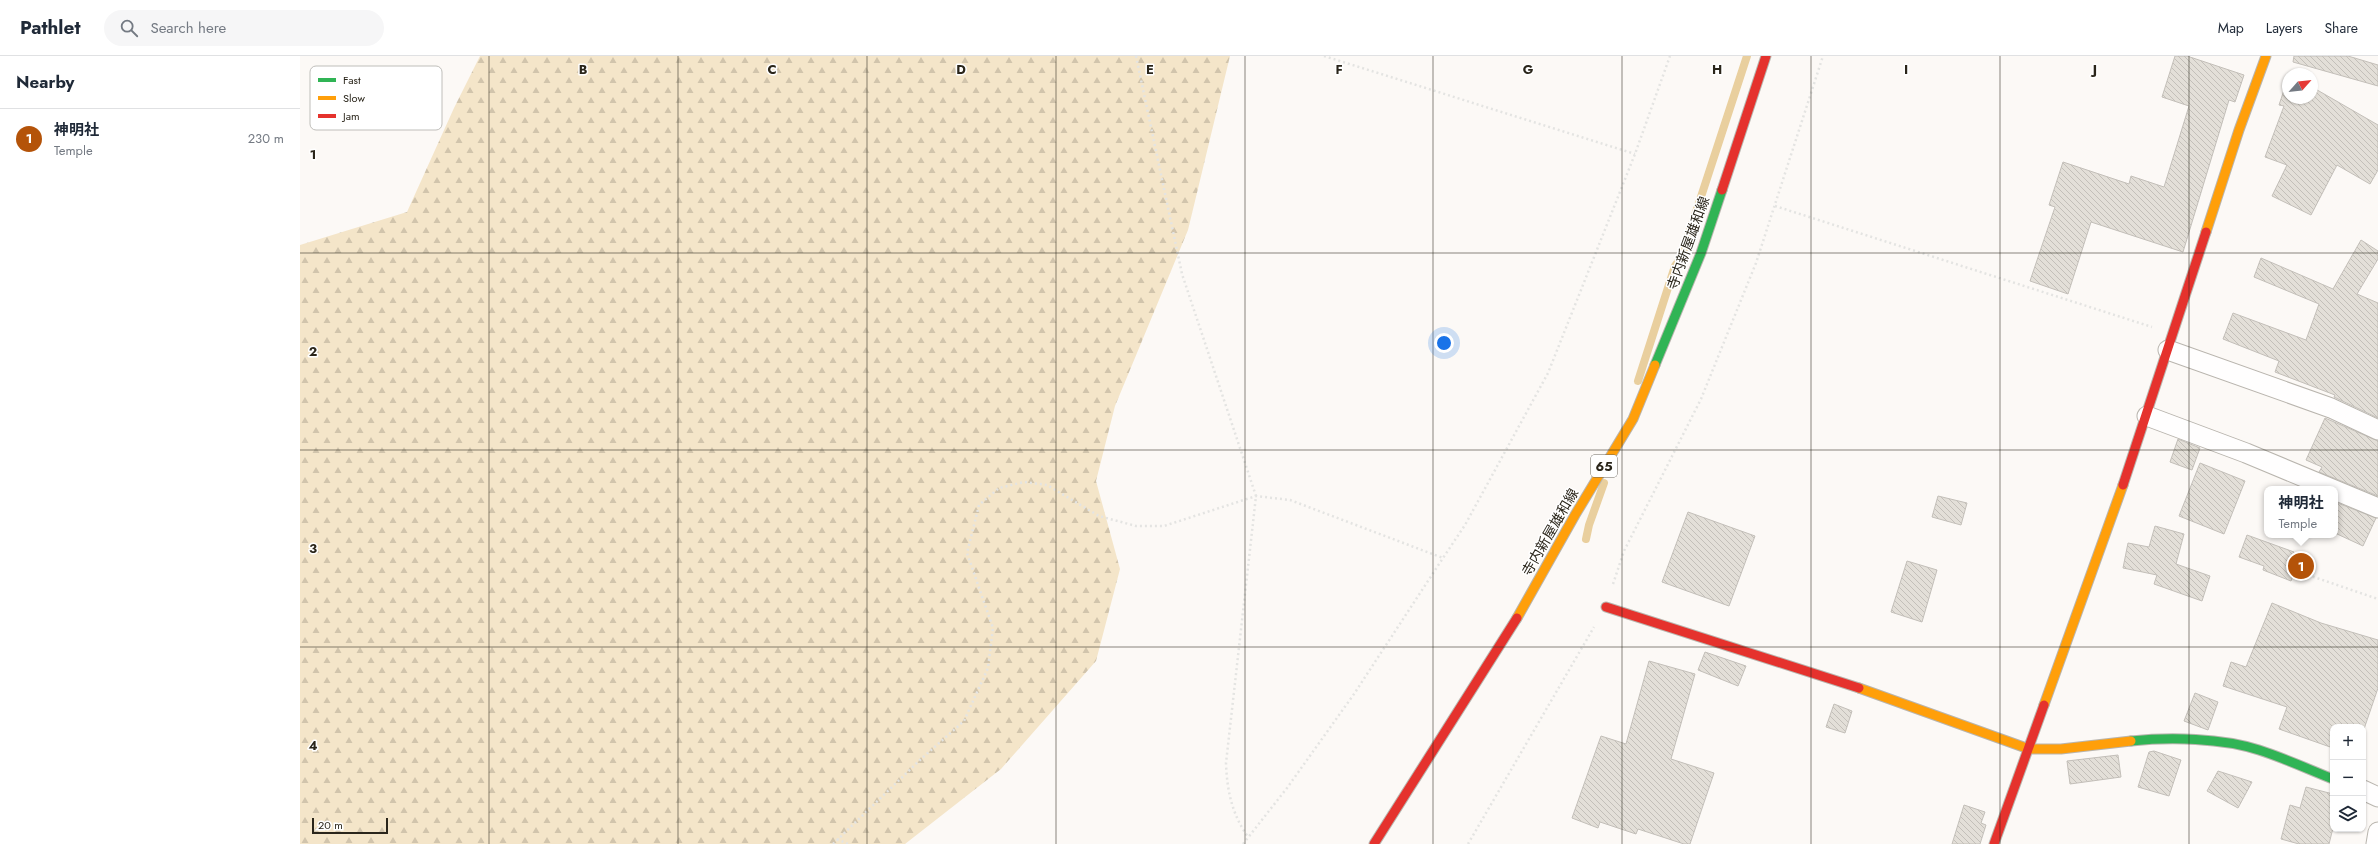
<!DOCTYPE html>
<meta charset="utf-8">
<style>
:root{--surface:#fff;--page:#f6f6f7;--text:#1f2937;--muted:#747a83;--line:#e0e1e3;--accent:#b45309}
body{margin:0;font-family:Jost,"Noto Sans JP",sans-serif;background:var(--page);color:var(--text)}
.controls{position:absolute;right:12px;bottom:12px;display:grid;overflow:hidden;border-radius:8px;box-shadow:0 1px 3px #0004}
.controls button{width:36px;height:36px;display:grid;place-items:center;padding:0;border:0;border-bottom:1px solid var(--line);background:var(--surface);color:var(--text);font:20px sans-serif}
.compass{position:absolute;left:1982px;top:12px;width:36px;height:36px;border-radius:50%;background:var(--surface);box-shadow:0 1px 3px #0004;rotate:63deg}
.scale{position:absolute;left:12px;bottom:10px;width:76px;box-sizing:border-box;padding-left:4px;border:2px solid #2a251a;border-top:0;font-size:11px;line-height:14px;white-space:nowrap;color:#2a251a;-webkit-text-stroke:3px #fff;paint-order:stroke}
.you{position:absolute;left:1144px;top:287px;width:14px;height:14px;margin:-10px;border:3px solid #fff;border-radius:50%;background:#1a73e8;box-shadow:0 0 0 6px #1a73e833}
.badge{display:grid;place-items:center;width:26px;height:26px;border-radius:50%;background:var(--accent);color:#fff;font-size:13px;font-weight:700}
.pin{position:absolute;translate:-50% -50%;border:2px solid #fff;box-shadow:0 1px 4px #0006}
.popup{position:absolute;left:1964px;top:430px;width:74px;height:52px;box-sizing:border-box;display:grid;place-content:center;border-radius:8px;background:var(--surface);filter:drop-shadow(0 1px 3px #0005);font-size:13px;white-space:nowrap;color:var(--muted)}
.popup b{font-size:15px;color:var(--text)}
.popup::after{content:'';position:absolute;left:50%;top:100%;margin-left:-8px;border:8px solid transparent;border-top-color:var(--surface)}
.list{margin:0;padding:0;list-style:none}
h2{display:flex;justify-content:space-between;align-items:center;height:52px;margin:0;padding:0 16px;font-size:17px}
h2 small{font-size:13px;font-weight:400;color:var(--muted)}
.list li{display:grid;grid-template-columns:26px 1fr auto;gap:12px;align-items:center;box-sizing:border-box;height:60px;padding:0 16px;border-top:1px solid var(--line)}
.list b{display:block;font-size:15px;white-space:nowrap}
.list p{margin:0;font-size:13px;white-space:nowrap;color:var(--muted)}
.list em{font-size:13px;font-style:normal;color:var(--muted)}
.icon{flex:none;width:22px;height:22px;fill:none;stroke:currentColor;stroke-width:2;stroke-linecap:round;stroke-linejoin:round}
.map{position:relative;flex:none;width:2078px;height:788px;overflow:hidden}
header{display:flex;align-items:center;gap:24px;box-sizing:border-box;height:56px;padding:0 20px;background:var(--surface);border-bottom:1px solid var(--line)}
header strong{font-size:19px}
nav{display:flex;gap:22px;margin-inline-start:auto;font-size:14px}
.search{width:280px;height:36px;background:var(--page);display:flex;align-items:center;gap:10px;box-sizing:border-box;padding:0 14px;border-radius:22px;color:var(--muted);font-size:15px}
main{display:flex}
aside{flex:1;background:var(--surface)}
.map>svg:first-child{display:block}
</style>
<header>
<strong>Pathlet</strong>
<div class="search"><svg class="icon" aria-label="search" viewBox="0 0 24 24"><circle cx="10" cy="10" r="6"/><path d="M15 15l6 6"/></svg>Search here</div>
<nav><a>Map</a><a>Layers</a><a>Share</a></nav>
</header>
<main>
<aside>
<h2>Nearby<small></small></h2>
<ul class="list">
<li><span class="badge">1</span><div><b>神明社</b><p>Temple</p></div><em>230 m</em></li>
</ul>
</aside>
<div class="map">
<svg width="2078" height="788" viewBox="0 0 2078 788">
<defs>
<pattern id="forest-firs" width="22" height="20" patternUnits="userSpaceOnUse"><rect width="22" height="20" fill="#f4e5c9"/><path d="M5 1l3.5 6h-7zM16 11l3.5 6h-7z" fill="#d1c4ac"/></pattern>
<pattern id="building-back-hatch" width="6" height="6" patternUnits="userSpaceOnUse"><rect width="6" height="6" fill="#e3dfd8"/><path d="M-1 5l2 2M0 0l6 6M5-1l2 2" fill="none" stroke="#c3bfb9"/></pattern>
</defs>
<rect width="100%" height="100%" fill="#fcf9f6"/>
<path fill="url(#forest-firs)" d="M 180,0 L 930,0 L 888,174 L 815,350 L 796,425 L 820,513 L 796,605 L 701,713 L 605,788 L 0,788 L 0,189 L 107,156 L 154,52 Z"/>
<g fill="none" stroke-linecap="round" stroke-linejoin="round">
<g stroke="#e9cf9e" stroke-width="8">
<path d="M 1338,325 L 1375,210 L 1381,202 L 1447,0"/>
<path d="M 1286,483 L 1289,469 L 1304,427"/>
</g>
</g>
<g fill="url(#building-back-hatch)" stroke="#c3bfb9">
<path d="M 1875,0 L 1887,0 L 1944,19 L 1935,46 L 1929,44 L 1883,196 L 1791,166 L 1768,238 L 1730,225 L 1755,151 L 1749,149 L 1763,106 L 1829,128 L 1831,120 L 1864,131 L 1889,50 L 1862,41 Z"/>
<path d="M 1994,0 L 2048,0 L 2078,9 L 2078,30 L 1993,6 Z"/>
<path d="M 1986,28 L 1988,28 L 1988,42 L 2012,42 L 2012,31 L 2078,69 L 2078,114 L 2070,128 L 2037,109 L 2011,159 L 1972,140 L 1987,109 L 1965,101 L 1984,50 L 1979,49 Z"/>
<path d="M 2061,184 L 2078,195 L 2078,203 L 2057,238 L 2078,247 L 2078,362 L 2034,341 L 2035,339 L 1975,316 L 1979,305 L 1923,283 L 1933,257 L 2006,284 L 2019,248 L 1954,221 L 1961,202 L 2033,233 Z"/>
<path d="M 2025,362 L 2078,385 L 2078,440 L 2019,416 L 2022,411 L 2006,404 Z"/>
<path d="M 1878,383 L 1900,392 L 1892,414 L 1870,406 Z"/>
<path d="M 1900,407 L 1945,425 L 1924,478 L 1879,460 Z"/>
<path d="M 1638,440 L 1667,447 L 1661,469 L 1632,461 Z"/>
<path d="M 2035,446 L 2076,462 L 2063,490 L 2035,477 Z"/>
<path d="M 1388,456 L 1455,480 L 1429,550 L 1362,526 Z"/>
<path d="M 1855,470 L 1884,478 L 1876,508 L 1910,520 L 1902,545 L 1854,528 L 1857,519 L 1823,512 L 1828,487 L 1849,491 Z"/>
<path d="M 1947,479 L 1994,496 L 1992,503 L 1999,506 L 1991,525 L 1963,514 L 1964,510 L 1939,501 Z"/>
<path d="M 1607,505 L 1637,514 L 1622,566 L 1591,556 Z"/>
<path d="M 1972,547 L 2021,567 L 2078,584 L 2078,632 L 2063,676 L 2063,671 L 2033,671 L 2033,692 L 1979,673 L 1987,651 L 1923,630 L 1931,606 L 1946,611 Z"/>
<path d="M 1405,596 L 1446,610 L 1438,630 L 1398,614 Z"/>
<path d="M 1349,605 L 1395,618 L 1371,703 L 1414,717 L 1390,788 L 1384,788 L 1338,773 L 1336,778 L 1300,766 L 1298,772 L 1272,762 L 1301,680 L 1326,688 Z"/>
<path d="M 1895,637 L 1918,646 L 1908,674 L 1884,665 Z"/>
<path d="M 1534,648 L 1552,655 L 1545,677 L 1526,671 Z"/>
<path d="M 1854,695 L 1881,704 L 1869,740 L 1838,731 L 1849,696 Z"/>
<path d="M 1818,699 L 1821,721 L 1770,728 L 1767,705 Z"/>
<path d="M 1918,715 L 1952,726 L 1938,752 L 1907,735 Z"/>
<path d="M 2006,731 L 2033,738 L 2033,772 L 2029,788 L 1999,788 L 1981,783 L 1990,749 L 2000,752 Z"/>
<path d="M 1664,749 L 1685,756 L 1681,767 L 1686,769 L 1680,788 L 1652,788 Z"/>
</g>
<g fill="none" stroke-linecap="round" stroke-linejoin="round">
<defs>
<g id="street">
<path d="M 1868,294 L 2031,352 L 2078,374"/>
<path d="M 1847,360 L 1946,397 L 2078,452"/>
<path d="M 2063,734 L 2078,741"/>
<path d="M 2076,788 L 2078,776"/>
</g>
<g id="fast">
<path d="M 1355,309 L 1401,197 L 1422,134"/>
<path d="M 1831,685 C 1870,681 1922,682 1959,694 C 1984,702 2008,713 2033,723"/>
</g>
<g id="slow">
<path d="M 1906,176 L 1939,74 L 1966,0"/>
<path d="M 1217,562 L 1275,459 L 1333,363 L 1355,309"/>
<path d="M 1559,632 L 1729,693 L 1761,693 L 1831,685"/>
<path d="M 1744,649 L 1823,429"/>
</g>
<g id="jam">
<path d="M 1422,134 L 1466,0"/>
<path d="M 1823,429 L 1906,176"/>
<path d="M 1306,551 L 1559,632"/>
<path d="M 1074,788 L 1217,562"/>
<path d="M 1694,788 L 1744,649"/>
</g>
</defs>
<use href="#street" stroke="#b9b5ae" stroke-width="21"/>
<use href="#fast" stroke="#b9b5ae" stroke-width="11"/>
<use href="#slow" stroke="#b9b5ae" stroke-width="11"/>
<use href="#jam" stroke="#b9b5ae" stroke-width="11"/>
<g stroke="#e4e4e2" stroke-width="2.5" stroke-dasharray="2 3" stroke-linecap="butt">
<path d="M 836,0 L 882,218 L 956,440 L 926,707 C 927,735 932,758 948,781"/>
<path d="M 1024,0 L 1335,98"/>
<path d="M 1475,150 L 1852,271"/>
<path d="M 2008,519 L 2078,543"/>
<path d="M 1313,528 L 1324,495 L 1401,343 L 1456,207 L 1523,0"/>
<path d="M 537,783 L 548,788"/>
<path d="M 533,788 L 621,703 L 664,665 L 688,612 L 693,572 L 667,497 L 679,449 L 699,432 L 724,426 L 747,429 L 799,460 L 836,470 L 864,470 L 956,440 L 990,444 L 1143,502"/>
<path d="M 943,788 L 987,732 L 1054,638 L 1143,502 L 1165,469 L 1248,317 L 1335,98 L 1370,0"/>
<path d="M 1168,788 L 1294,571"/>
</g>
<use href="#street" stroke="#fffefe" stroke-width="19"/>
<use href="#fast" stroke="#30b455" stroke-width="9"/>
<use href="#slow" stroke="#ff9f0a" stroke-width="9"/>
<use href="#jam" stroke="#e5322d" stroke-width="9"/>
</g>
<path fill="none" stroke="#2a251a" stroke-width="1" stroke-opacity="0.55" d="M 189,0 L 189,788M 378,0 L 378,788M 567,0 L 567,788M 756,0 L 756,788M 945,0 L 945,788M 1133,0 L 1133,788M 1322,0 L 1322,788M 1511,0 L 1511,788M 1700,0 L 1700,788M 1889,0 L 1889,788M 0,197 L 2078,197M 0,394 L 2078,394M 0,591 L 2078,591"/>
<g text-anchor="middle" stroke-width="3" stroke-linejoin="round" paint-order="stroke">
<rect fill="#fff" stroke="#6a665f" stroke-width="1" x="1291" y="399" width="26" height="22" rx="3"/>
<g font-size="13" font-weight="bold" fill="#2a251a">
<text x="1304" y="415">65</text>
</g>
<g font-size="14" fill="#2a251a" stroke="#fff">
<text transform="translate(1388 187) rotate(-70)" y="5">寺内新屋雄和線</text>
<text transform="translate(1250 476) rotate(-60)" y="5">寺内新屋雄和線</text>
</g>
</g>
<rect x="10" y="10" width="132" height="64" rx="6" fill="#fff" stroke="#bfbeba" stroke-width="1"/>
<rect x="18" y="22" width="18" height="4" fill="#30b455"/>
<rect x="18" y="40" width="18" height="4" fill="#ff9f0a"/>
<rect x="18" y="58" width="18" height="4" fill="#e5322d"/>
<g font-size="11" fill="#2a251a">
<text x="43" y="28">Fast</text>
<text x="43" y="46">Slow</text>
<text x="43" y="64">Jam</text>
</g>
<g font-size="13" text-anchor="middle" font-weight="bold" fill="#2a251a" stroke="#fff" stroke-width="3" stroke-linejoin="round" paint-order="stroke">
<text x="283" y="18">B</text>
<text x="472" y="18">C</text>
<text x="661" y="18">D</text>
<text x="850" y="18">E</text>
<text x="1039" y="18">F</text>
<text x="1228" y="18">G</text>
<text x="1417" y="18">H</text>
<text x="1606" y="18">I</text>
<text x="1795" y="18">J</text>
<text x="13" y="103">1</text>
<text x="13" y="300">2</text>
<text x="13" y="497">3</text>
<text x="13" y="694">4</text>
</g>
</svg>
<div class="controls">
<button>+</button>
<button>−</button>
<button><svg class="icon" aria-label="layers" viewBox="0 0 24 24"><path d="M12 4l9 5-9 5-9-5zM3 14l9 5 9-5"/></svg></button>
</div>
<svg class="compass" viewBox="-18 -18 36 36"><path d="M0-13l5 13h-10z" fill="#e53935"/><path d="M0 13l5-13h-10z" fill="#747a83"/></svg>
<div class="scale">20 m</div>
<div class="you"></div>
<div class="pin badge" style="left:2001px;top:510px">1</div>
<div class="popup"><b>神明社</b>Temple</div>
</div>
</main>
